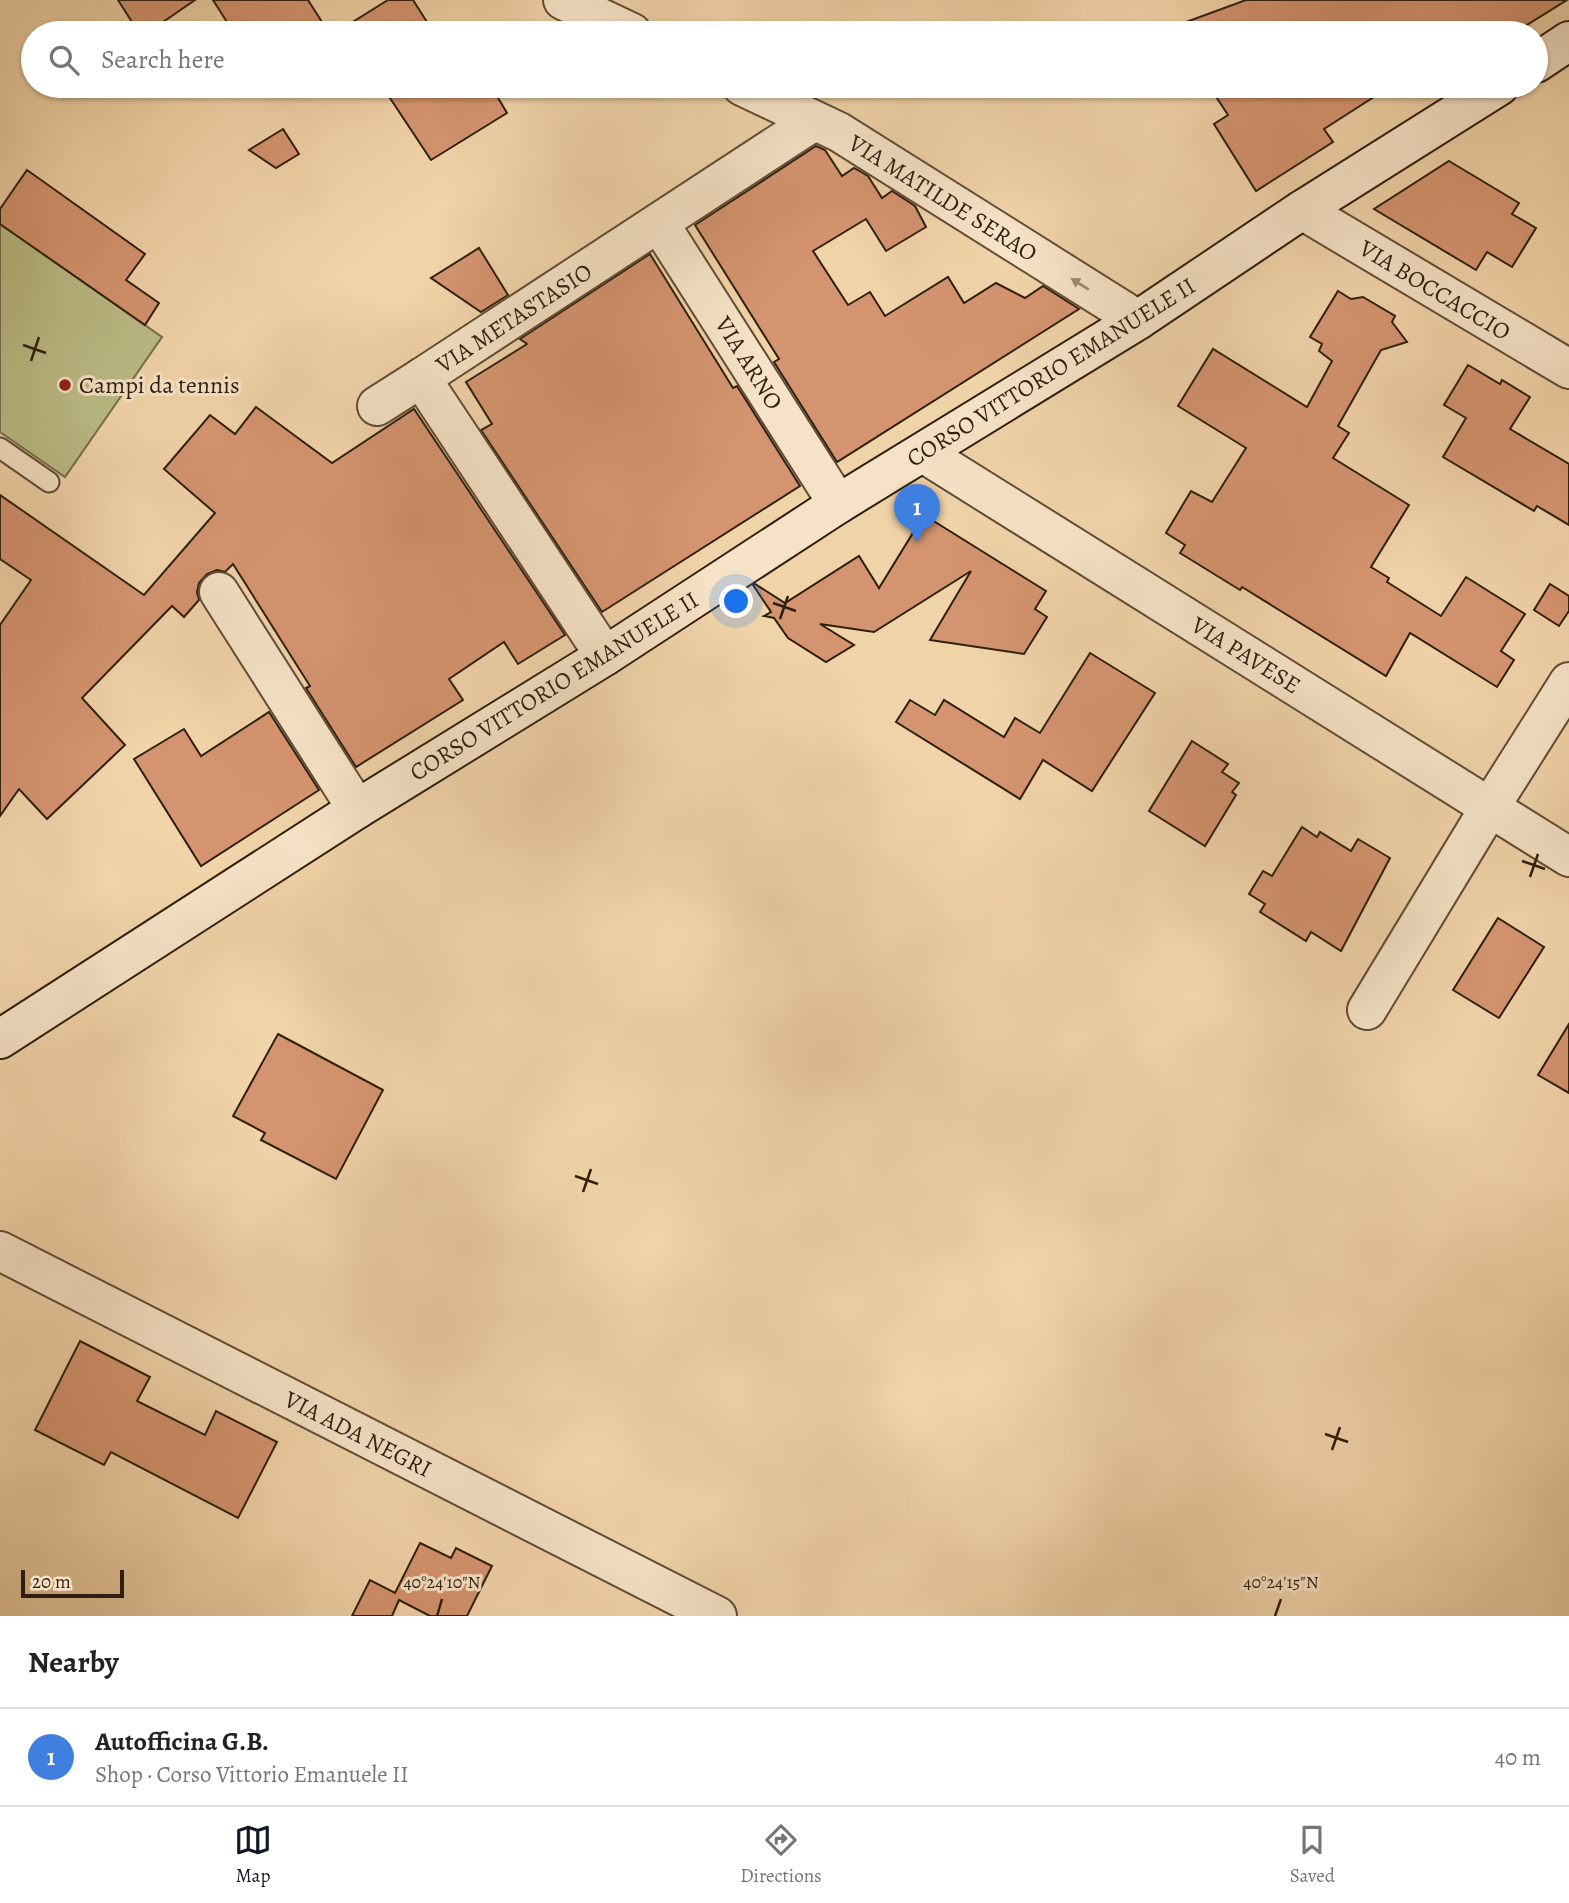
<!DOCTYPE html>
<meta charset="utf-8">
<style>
:root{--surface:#fff;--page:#f2f2f2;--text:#222;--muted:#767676;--line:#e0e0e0;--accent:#111827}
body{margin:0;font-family:Alegreya,serif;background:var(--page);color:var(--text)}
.scale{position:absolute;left:21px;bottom:18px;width:103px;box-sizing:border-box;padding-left:7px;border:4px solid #2f1f10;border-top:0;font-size:19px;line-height:24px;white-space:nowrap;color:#2f1f10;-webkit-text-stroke:5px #f6e2c6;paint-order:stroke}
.you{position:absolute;left:737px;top:602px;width:24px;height:24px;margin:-18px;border:5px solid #fff;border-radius:50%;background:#1a73e8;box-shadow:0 0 0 10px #1a73e833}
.badge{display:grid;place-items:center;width:46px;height:46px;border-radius:50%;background:var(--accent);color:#fff;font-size:23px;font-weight:700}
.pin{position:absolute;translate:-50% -58px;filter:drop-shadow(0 2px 4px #0008)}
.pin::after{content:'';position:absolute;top:37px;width:24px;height:21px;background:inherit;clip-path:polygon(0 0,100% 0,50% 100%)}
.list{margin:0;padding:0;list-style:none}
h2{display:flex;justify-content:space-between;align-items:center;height:91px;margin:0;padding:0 28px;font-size:30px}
h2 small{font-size:23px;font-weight:400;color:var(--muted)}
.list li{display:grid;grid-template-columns:46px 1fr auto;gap:21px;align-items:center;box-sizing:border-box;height:98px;padding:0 28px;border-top:2px solid var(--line)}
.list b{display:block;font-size:26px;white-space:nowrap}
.list p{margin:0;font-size:23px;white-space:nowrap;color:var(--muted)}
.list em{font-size:23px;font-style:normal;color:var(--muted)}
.icon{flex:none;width:38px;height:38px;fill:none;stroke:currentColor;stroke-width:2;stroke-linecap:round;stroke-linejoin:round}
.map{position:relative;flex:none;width:1569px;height:1616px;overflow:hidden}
.search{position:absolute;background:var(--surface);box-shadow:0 2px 5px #0004;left:21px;right:21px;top:21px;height:77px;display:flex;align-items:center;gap:18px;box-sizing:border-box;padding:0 24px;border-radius:38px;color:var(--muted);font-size:26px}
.sheet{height:189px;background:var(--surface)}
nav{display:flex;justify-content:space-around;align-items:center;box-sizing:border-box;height:98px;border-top:2px solid var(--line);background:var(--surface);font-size:19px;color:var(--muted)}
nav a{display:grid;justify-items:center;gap:4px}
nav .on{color:var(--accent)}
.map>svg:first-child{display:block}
</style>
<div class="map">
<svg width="1569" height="1616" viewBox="0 0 1569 1616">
<rect width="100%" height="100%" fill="#f1d3a8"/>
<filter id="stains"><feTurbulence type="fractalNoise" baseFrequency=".00286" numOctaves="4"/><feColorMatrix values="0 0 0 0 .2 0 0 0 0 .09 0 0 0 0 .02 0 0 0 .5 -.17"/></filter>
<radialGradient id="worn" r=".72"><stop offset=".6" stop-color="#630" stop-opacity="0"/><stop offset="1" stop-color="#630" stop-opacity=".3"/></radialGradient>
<path fill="#bbbc86" stroke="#756e4b" stroke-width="2" d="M 0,224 L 162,337 L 65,477 L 0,432 Z"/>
<g fill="#d4946f" stroke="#2f1f10" stroke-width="2">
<path d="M 118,0 L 195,0 L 147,33 L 139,33 Z"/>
<path d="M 213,0 L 308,0 L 329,33 L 234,33 Z"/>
<path d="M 388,0 L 413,0 L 434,33 L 335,33 Z"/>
<path d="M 1246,0 L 1567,0 L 1514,33 L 1165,33 L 1164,30 Z"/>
<path d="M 382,86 L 491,86 L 507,113 L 431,160 Z"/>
<path d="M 1209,86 L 1391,86 L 1324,129 L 1333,142 L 1256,191 L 1214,124 L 1228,115 Z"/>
<path d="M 283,129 L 299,154 L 276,168 L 249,150 Z"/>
<path d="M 816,146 L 825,150 L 842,176 L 854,168 L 868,176 L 882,198 L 892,191 L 915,206 L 926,227 L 886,251 L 866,219 L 813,251 L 848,305 L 870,292 L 885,316 L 948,277 L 964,303 L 996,283 L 1025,298 L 1043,286 L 1079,309 L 837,462 L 774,362 L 779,359 L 695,225 Z"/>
<path d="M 1449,161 L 1519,203 L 1512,214 L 1536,228 L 1512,267 L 1487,252 L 1476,270 L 1374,209 Z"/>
<path d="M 27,170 L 145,254 L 126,280 L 159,303 L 145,325 L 0,224 L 0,209 Z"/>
<path d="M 479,248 L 508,295 L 481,312 L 431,278 Z"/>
<path d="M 650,254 L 733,388 L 737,386 L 800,486 L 602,612 L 481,430 L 492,424 L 466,382 L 527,344 L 520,339 Z"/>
<path d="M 1338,291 L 1351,299 L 1363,297 L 1395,316 L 1392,322 L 1407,342 L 1381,350 L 1338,426 L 1349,433 L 1333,458 L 1409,505 L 1371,567 L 1389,578 L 1387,582 L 1441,616 L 1466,577 L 1525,614 L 1501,651 L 1514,660 L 1497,687 L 1410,633 L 1386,676 L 1242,587 L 1240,590 L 1180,553 L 1185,545 L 1166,533 L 1191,491 L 1212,502 L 1246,448 L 1178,406 L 1213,349 L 1307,407 L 1332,361 L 1319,351 L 1322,344 L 1310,337 Z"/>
<path d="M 1468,365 L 1500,384 L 1502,380 L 1530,397 L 1510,429 L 1569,464 L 1569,525 L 1537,506 L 1534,511 L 1443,457 L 1466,418 L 1444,405 Z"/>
<path d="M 256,407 L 332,463 L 414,409 L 565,635 L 518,664 L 504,642 L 449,679 L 463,700 L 356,767 L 306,688 L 310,686 L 233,564 L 225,572 L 217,570 L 207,574 L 199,583 L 197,592 L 199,600 L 184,617 L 172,606 L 82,698 L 125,745 L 47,819 L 19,789 L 0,816 L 0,625 L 31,580 L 0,559 L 0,495 L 144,595 L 215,513 L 164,469 L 210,415 L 235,434 Z"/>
<path d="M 924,515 L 1046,591 L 1035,609 L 1047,617 L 1024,654 L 930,640 L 971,571 L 874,632 L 820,624 L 854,645 L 826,662 L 788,638 L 774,618 L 764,616 L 771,612 L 753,585 L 755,584 L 785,603 L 859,556 L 879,588 Z"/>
<path d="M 1550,584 L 1569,596 L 1569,611 L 1559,626 L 1534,610 Z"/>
<path d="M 1090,653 L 1155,693 L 1092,791 L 1043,760 L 1020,799 L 896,722 L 910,700 L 935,715 L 944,700 L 1004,737 L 1015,718 L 1040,733 Z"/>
<path d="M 269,712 L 319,790 L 201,866 L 134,759 L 184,729 L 201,756 Z"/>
<path d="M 1192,741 L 1228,764 L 1222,772 L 1239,783 L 1232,792 L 1236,795 L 1205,846 L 1149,811 Z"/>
<path d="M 1302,827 L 1317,837 L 1320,832 L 1351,851 L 1358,839 L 1390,858 L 1341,951 L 1311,932 L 1306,941 L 1260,912 L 1265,904 L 1249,894 L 1263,871 L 1272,876 Z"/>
<path d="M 1498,918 L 1544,947 L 1499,1018 L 1453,990 Z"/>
<path d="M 1569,1024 L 1569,1093 L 1538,1075 Z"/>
<path d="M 278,1034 L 383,1090 L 336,1179 L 261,1140 L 265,1133 L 233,1116 Z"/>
<path d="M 80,1341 L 150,1377 L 137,1401 L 205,1435 L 216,1411 L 277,1442 L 238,1518 L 111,1452 L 104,1465 L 35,1430 Z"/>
<path d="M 420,1543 L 451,1558 L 456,1548 L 492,1566 L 467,1616 L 430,1616 L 399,1600 L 392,1616 L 352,1616 L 370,1580 L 395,1593 Z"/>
</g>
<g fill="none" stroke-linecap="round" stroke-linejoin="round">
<defs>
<path id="lane" d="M 0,448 L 49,482"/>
<g id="street">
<path d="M 563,0 L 632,33"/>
<path d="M 742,86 L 839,132 L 1138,320"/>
<path d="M 1302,210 L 1569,369"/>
<path d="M 659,223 L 838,504"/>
<path d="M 377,406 L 421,378"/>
<path d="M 923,453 L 1569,857"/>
<path d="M 219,592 L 357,809"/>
<path d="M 605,656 L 421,378 L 814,121"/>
<path d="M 1367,1010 L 1490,807 L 1569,682"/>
<path d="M 0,1251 L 717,1616"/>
</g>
<g id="secondary">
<path d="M 1536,63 L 1569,41"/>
<path d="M 0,1039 L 357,809 L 605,656 L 838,504 L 1138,320 L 1302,210 L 1499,86"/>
</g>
</defs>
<use href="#lane" stroke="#604c36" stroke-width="23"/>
<use href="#street" stroke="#604c36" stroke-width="42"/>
<use href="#secondary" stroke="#2f1f10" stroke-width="42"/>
<use href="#lane" stroke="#f6e2c6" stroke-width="19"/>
<use href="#street" stroke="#f6e2c6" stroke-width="38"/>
<use href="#secondary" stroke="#f6e2c6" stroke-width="38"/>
</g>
<defs><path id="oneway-solid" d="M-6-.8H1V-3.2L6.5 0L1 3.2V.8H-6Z" transform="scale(1.75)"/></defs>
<use fill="#9c8a74" href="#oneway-solid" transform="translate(1080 284) rotate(-148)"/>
<path fill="none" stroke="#2f1f10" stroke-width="2.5" d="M 23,345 L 46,353M 31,361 L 39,337M 773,603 L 796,611M 780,619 L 788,596M 1522,861 L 1545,869M 1530,877 L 1538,854M 575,1176 L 598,1184M 583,1192 L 591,1169M 1325,1434 L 1348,1442M 1332,1450 L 1340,1427M 437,1616 L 442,1599M 1275,1616 L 1281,1599"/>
<circle fill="#8f2418" stroke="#f6e2c6" stroke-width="2.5" cx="65" cy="385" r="7"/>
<g text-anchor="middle" stroke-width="6" stroke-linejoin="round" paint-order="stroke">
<g font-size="24" fill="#2f1f10" stroke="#f6e2c6">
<text transform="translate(943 198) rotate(32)" y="8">VIA MATILDE SERAO</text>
<text transform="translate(1435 290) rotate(31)" y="8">VIA BOCCACCIO</text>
<text transform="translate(514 318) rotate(-33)" y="8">VIA METASTASIO</text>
<text transform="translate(749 363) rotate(58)" y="8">VIA ARNO</text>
<text transform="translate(1051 372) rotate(-32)" y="8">CORSO VITTORIO EMANUELE II</text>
<text transform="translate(1246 655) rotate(32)" y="8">VIA PAVESE</text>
<text transform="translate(554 686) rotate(-32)" y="8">CORSO VITTORIO EMANUELE II</text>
<text transform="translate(358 1434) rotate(27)" y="8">VIA ADA NEGRI</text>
</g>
<g font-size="24" fill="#2f1f10" stroke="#f6e2c6" text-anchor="start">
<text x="79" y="393">Campi da tennis</text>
</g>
</g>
<g font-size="18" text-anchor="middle" fill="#2f1f10" stroke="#f6e2c6" stroke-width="6" stroke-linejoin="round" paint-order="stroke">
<text x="442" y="1588">40°24'10"N</text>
<text x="1281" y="1588">40°24'15"N</text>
</g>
<rect width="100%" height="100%" filter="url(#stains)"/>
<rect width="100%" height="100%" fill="url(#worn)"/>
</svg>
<div class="scale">20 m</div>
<div class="you"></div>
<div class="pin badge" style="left:917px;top:542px;background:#3f7fe0">1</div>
<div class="search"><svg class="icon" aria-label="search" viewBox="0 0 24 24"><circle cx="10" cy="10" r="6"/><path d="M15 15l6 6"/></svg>Search here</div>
</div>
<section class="sheet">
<h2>Nearby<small></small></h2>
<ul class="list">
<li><span class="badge" style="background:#3f7fe0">1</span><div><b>Autofficina G.B.</b><p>Shop · Corso Vittorio Emanuele II</p></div><em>40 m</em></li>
</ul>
</section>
<nav>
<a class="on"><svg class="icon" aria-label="map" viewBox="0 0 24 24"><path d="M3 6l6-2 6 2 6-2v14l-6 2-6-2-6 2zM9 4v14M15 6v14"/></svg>Map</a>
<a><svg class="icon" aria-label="directions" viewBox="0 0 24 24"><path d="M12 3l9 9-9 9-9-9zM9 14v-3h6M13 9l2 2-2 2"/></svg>Directions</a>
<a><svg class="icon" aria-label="saved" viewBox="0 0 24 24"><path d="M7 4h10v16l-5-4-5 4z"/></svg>Saved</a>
</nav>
